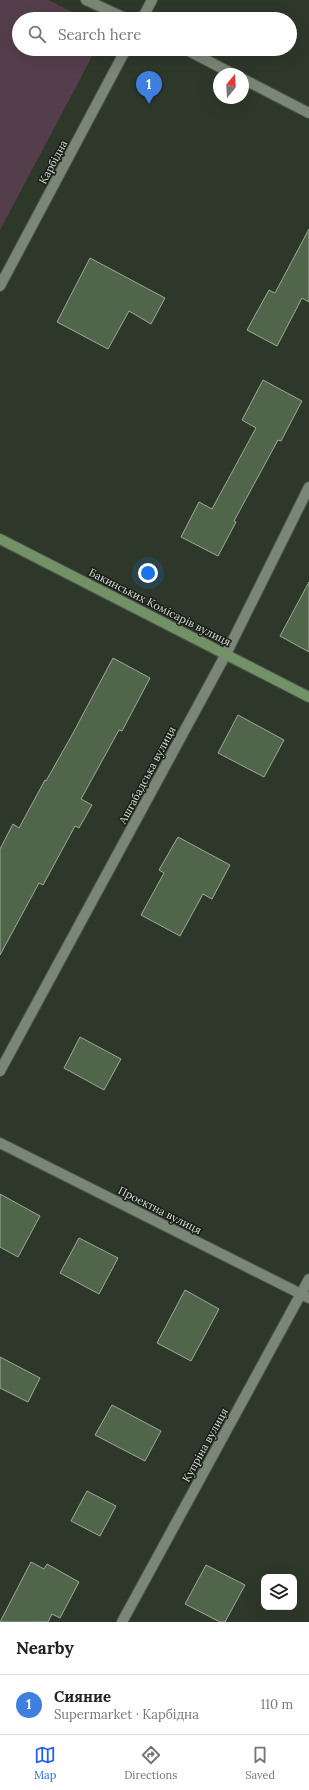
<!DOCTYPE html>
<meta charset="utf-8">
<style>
:root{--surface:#fff;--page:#f6f6f6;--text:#222;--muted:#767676;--line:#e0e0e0;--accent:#2563eb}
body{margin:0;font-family:Lora,serif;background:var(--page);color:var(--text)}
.controls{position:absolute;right:12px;bottom:12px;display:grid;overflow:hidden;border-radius:8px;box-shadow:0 4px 16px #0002}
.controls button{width:36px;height:36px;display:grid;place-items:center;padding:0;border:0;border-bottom:1px solid var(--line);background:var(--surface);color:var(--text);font:20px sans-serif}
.compass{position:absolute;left:213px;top:68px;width:36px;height:36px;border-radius:50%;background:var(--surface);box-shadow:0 4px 16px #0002;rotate:18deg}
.you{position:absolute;left:148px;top:573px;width:14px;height:14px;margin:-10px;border:3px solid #fff;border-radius:50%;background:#1a73e8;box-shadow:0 0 0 6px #1a73e833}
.badge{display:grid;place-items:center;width:26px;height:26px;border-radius:50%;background:var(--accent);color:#fff;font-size:13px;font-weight:700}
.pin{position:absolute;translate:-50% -33px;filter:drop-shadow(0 1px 2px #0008)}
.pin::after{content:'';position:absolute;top:21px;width:14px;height:12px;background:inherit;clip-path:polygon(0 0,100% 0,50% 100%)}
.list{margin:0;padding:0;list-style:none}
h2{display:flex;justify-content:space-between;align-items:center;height:52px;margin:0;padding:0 16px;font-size:17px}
h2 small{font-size:13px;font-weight:400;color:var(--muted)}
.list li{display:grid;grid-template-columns:26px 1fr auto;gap:12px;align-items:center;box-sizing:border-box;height:60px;padding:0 16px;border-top:1px solid var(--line)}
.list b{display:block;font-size:15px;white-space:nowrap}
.list p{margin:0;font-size:13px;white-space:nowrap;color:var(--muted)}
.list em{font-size:13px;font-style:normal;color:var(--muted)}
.icon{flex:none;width:22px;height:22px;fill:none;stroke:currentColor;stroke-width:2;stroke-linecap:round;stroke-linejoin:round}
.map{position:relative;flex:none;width:309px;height:1622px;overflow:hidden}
.search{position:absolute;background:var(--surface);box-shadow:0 4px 16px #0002;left:12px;right:12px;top:12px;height:44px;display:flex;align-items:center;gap:10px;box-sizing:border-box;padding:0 14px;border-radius:22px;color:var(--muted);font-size:15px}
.sheet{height:112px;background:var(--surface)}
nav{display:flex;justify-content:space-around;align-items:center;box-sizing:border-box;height:56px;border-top:1px solid var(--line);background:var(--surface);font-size:11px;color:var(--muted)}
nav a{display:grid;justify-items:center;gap:2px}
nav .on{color:var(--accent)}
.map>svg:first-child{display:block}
</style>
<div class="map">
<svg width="309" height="1622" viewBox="0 0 309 1622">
<rect width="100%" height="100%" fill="#2e382a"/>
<path fill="#553e4b" d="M 0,0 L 49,0 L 85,19 L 19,19 L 19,49 L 96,49 L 0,230 Z"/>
<g fill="#506549" stroke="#9eaa99">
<path d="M 309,229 L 309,302 L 302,298 L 277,346 L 247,330 L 269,290 L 275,293 Z"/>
<path d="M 90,258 L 165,298 L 151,324 L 129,311 L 108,349 L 57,322 Z"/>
<path d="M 263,380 L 302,401 L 281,441 L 278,440 L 234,521 L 236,522 L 218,556 L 181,537 L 199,502 L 212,509 L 256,428 L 242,420 Z"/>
<path d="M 309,582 L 309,652 L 280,636 Z"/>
<path d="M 113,658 L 150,678 L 122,731 L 119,730 L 81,799 L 92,805 L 79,828 L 75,826 L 43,885 L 39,883 L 0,955 L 0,849 L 13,824 L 19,828 L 45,780 L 46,781 L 72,735 Z"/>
<path d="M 238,715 L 284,740 L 264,777 L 218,753 Z"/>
<path d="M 178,837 L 230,865 L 212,899 L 203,894 L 180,936 L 141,915 L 164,873 L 159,870 Z"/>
<path d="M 80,1037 L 121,1059 L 104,1090 L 64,1068 Z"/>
<path d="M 0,1194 L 40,1216 L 18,1257 L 0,1247 Z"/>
<path d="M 79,1238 L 118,1258 L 99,1294 L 60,1273 Z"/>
<path d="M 185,1290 L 219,1309 L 191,1361 L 157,1343 Z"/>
<path d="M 0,1357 L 40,1378 L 28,1402 L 0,1388 Z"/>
<path d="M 112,1405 L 161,1431 L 145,1461 L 95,1435 Z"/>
<path d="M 87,1491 L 116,1506 L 100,1536 L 71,1521 Z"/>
<path d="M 31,1562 L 44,1569 L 47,1564 L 79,1582 L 60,1618 L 52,1614 L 48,1622 L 0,1622 Z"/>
<path d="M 206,1565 L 245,1585 L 225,1622 L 220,1622 L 185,1604 Z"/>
</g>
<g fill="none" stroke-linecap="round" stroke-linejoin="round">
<defs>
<g id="street">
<path d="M 86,0 L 127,19"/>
<path d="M 142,19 L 152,0"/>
<path d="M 185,49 L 233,74"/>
<path d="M 243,79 L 309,113"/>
<path d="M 0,286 L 126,49"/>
<path d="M 0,1071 L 226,654 L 309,487"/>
<path d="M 0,1143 L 309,1298"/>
<path d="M 122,1622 L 309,1279"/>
</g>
<path id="secondary" d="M 0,539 L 309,697"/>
</defs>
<use href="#street" stroke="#4c5449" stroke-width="12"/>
<use href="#secondary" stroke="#4c5449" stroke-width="12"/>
<use href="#street" stroke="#7a8676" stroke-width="10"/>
<use href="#secondary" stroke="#729166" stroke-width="10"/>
</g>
<g text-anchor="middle" stroke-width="3" stroke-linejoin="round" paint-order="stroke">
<g font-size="11" fill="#d8ded5" stroke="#191e18">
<text transform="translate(53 162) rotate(-62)" y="4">Карбідна</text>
<text transform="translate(160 607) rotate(27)" y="4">Бакинських Комісарів вулиця</text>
<text transform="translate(147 775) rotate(-62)" y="4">Ашгабадська вулиця</text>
<text transform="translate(160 1210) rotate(27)" y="4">Проектна вулиця</text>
<text transform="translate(205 1445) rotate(-61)" y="4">Купріна вулиця</text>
</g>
</g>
</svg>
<div class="controls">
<button><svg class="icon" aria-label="layers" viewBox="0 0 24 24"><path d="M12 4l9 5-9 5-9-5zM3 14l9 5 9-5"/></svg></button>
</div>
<svg class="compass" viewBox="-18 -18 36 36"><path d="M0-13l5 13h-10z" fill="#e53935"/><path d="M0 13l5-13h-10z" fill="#767676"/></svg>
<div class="you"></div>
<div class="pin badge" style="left:149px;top:104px;background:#3f7fe0">1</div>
<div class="search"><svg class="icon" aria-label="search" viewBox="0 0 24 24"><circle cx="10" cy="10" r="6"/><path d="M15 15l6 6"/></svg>Search here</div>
</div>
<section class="sheet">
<h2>Nearby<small></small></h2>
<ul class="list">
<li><span class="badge" style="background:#3f7fe0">1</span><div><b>Сияние</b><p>Supermarket · Карбідна</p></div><em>110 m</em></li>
</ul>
</section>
<nav>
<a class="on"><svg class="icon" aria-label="map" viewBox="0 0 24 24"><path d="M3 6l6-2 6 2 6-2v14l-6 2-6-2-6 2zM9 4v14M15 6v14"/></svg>Map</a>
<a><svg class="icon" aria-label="directions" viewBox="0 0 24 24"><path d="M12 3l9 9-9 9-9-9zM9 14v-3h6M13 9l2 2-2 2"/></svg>Directions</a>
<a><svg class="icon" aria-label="saved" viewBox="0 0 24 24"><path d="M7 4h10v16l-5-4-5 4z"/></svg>Saved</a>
</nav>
